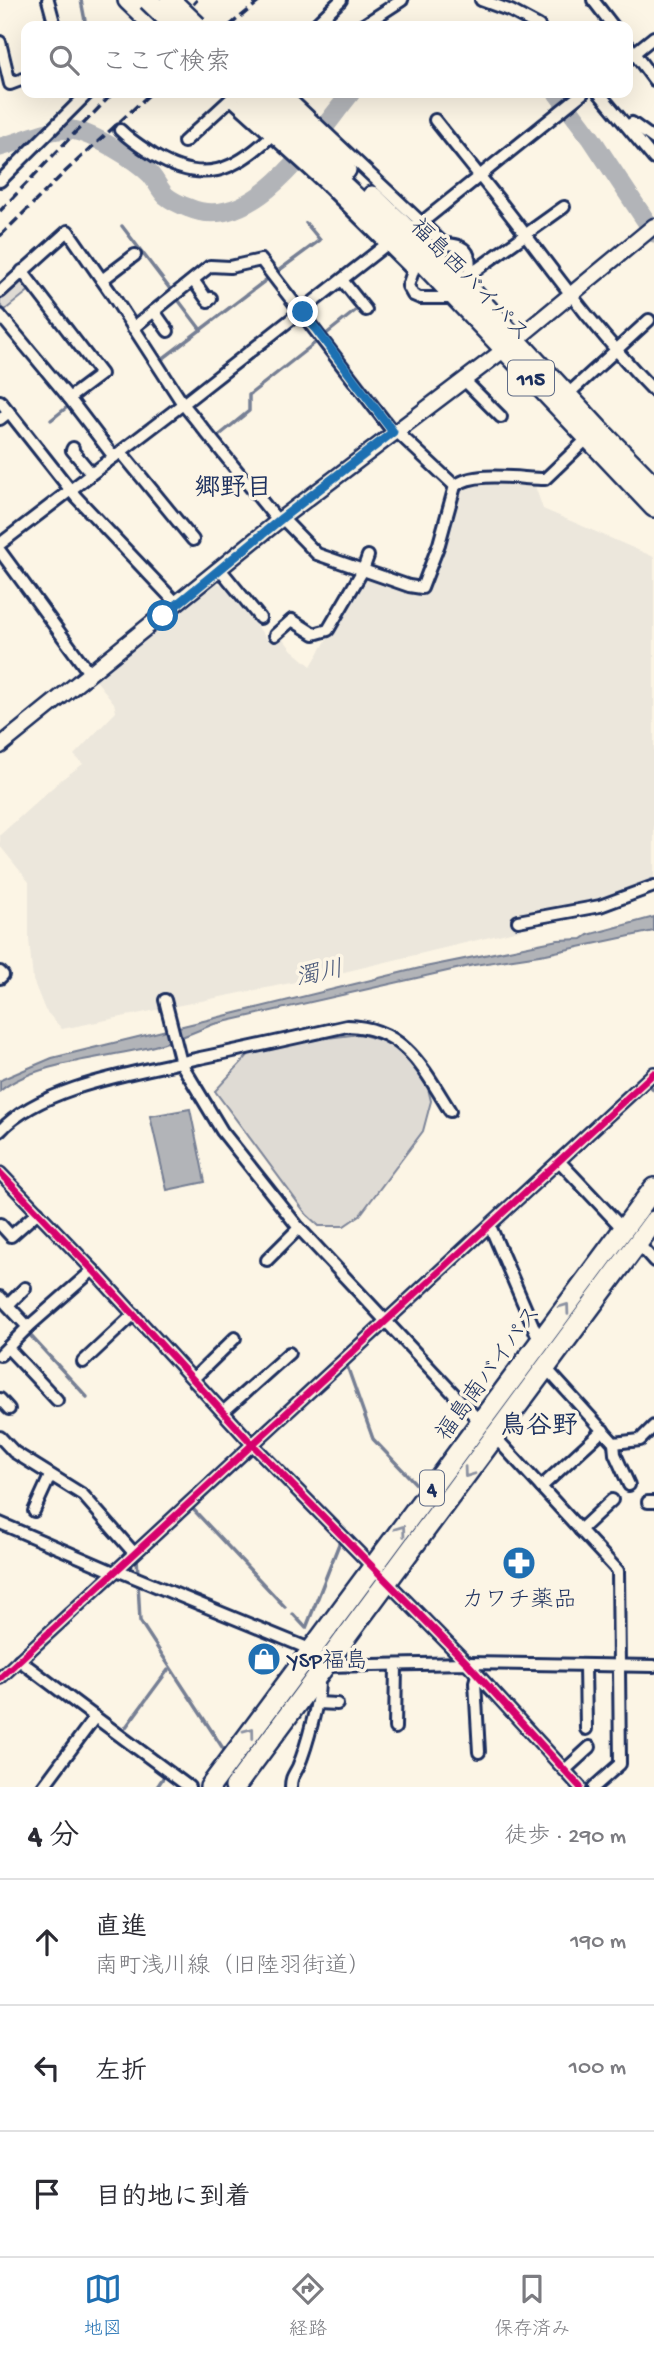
<!DOCTYPE html>
<html lang="ja">
<meta charset="utf-8">
<style>
:root{--surface:#fff;--page:#f2f2f3;--text:#2b2b33;--muted:#7c7c81;--line:#e1e1e2;--accent:#1f6fb2}
body{margin:0;font-family:"Gochi Hand","Klee One",sans-serif;background:var(--page);color:var(--text)}
.stop{position:absolute;width:21px;height:21px;margin:-16px;border:5px solid #1f6fb2;border-radius:50%;background:#fff}
.stop.end{background:#1f6fb2;border-color:#fff;box-shadow:0 2px 7px #0008}
.list{margin:0;padding:0;list-style:none}
h2{display:flex;justify-content:space-between;align-items:center;height:91px;margin:0;padding:0 28px;font-size:30px}
h2 small{font-size:23px;font-weight:400;color:var(--muted)}
.list li{display:grid;grid-template-columns:46px 1fr auto;gap:21px;align-items:center;box-sizing:border-box;height:126px;padding:0 28px;border-top:2px solid var(--line)}
.list b{display:block;font-size:26px;white-space:nowrap}
.list p{margin:0;font-size:23px;white-space:nowrap;color:var(--muted)}
.list em{font-size:23px;font-style:normal;color:var(--muted)}
.icon{flex:none;width:38px;height:38px;fill:none;stroke:currentColor;stroke-width:2;stroke-linecap:round;stroke-linejoin:round}
.map{position:relative;flex:none;width:654px;height:1787px;overflow:hidden}
.search{position:absolute;background:var(--surface);box-shadow:0 7px 28px #0002;left:21px;right:21px;top:21px;height:77px;display:flex;align-items:center;gap:18px;box-sizing:border-box;padding:0 24px;border-radius:14px;color:var(--muted);font-size:26px}
.sheet{height:469px;background:var(--surface)}
nav{display:flex;justify-content:space-around;align-items:center;box-sizing:border-box;height:98px;border-top:2px solid var(--line);background:var(--surface);font-size:19px;color:var(--muted)}
nav a{display:grid;justify-items:center;gap:4px}
nav .on{color:var(--accent)}
.map>svg:first-child{display:block}
</style>
<div class="map">
<svg width="654" height="1787" viewBox="0 0 654 1787">
<rect width="100%" height="100%" fill="#fcf5e5"/>
<filter id="ink" filterUnits="userSpaceOnUse"><feTurbulence type="fractalNoise" baseFrequency=".0143" numOctaves="2"/><feDisplacementMap in="SourceGraphic" scale="14" xChannelSelector="R" yChannelSelector="G"/><feConvolveMatrix kernelMatrix="1 2 1 2 8 2 1 2 1" color-interpolation-filters="sRGB"/></filter>
<g filter="url(#ink)">
<path fill="#ece7dc" d="M 483,480 L 534,483 L 543,509 L 654,557 L 654,891 L 619,906 L 340,973 L 62,1029 L 45,1010 L 33,980 L 29,939 L 29,882 L 0,846 L 0,835 L 62,779 L 83,764 L 74,755 L 116,712 L 114,703 L 95,679 L 213,582 L 227,586 L 269,642 L 279,634 L 292,650 L 311,666 L 364,577 L 374,576 L 421,593 L 459,486 Z"/>
<g fill="#dfdbd4" stroke="#7d8599" stroke-width="2">
<path d="M 16,280 L 23,281 L 31,289 L 5,310 L 0,305 L 0,296 Z"/>
<path d="M 360,1034 L 393,1044 L 407,1053 L 427,1084 L 431,1101 L 423,1131 L 360,1215 L 344,1226 L 319,1226 L 307,1215 L 215,1091 L 252,1051 L 319,1039 Z"/>
</g>
<g fill="#b2b4b8" stroke="#767f94" stroke-width="2">
<path d="M 654,917 L 654,931 L 546,954 L 474,965 L 214,1024 C 194,1032 175,1041 154,1046 C 109,1058 36,1061 0,1091 L 0,1081 L 3,1079 L 52,1058 L 420,968 L 558,940 L 582,939 L 588,935 Z"/>
<path d="M 190,1109 L 205,1182 L 167,1190 L 150,1116 Z"/>
</g>
<g fill="none" stroke-linecap="round" stroke-linejoin="round">
<g stroke="#767f94" stroke-width="3.5">
<path d="M 81,0 L 86,26"/>
<path d="M 122,226 L 170,289"/>
<path d="M 274,274 L 320,240 L 306,223"/>
<path d="M 176,297 L 201,330"/>
<path d="M 325,335 L 360,307"/>
<path d="M 161,360 L 270,277"/>
<path d="M 51,420 L 66,408"/>
<path d="M 216,438 L 249,411 L 249,395 L 315,343"/>
<path d="M 648,1083 L 654,1090"/>
<path d="M 28,1333 L 87,1397"/>
<path d="M 346,1363 L 373,1439 L 418,1486"/>
<path d="M 88,1494 L 113,1522"/>
<path d="M 191,1507 L 285,1607"/>
<path d="M 137,1557 L 138,1576"/>
<path d="M 138,1582 L 140,1621 L 226,1753"/>
<path d="M 293,1614 L 306,1628 L 339,1544"/>
<path d="M 123,1731 L 168,1670"/>
<path d="M 157,1787 L 165,1775"/>
</g>
<g stroke="#b2b4b8" stroke-width="19">
<path d="M 557,93 L 591,138 L 654,233"/>
<path d="M 0,147 C 21,142 51,127 72,130 C 92,133 135,159 150,174 C 156,180 159,189 166,196 C 172,201 181,205 189,208 C 255,236 316,135 351,93"/>
</g>
<defs>
<g id="street">
<path d="M 48,0 L 55,26"/>
<path d="M 481,0 L 511,11 L 539,26"/>
<path d="M 593,0 L 613,26"/>
<path d="M 314,26 L 341,0"/>
<path d="M 362,26 L 402,0"/>
<path d="M 0,42 L 10,84 L 26,78"/>
<path d="M 628,45 L 654,80"/>
<path d="M 628,58 L 654,37"/>
<path d="M 284,93 L 444,244 C 475,244 471,262 467,287"/>
<path d="M 599,93 L 654,159"/>
<path d="M 231,99 L 323,182 L 413,271 L 408,286 L 413,295 L 420,298 L 455,298"/>
<path d="M 435,120 C 465,158 496,195 525,234 C 566,289 606,342 654,391"/>
<path d="M 628,126 L 632,123 L 654,139"/>
<path d="M 120,130 C 131,141 143,148 155,156 C 203,185 235,171 272,135"/>
<path d="M 184,142 L 234,96"/>
<path d="M 0,181 L 88,93"/>
<path d="M 421,223 L 583,93"/>
<path d="M 22,271 L 101,374 L 69,398"/>
<path d="M 469,275 L 564,207"/>
<path d="M 102,280 L 135,255"/>
<path d="M 193,280 L 208,301 L 211,298"/>
<path d="M 342,280 L 366,310"/>
<path d="M 0,292 L 68,231 L 113,296 L 183,404 L 278,521"/>
<path d="M 154,311 L 168,331"/>
<path d="M 0,315 L 69,398 L 114,457"/>
<path d="M 133,328 L 210,266 L 230,267 L 261,260 L 393,432"/>
<path d="M 464,380 L 501,417"/>
<path d="M 567,395 L 649,320"/>
<path d="M 0,401 L 9,412"/>
<path d="M 0,419 L 9,412 L 76,497 L 177,604"/>
<path d="M 395,430 L 455,486"/>
<path d="M 73,448 L 72,450 L 91,473"/>
<path d="M 121,452 L 193,540"/>
<path d="M 282,518 L 317,554 L 409,586 L 422,588 L 439,544 L 455,486 C 474,470 521,479 545,479 L 590,436"/>
<path d="M 0,544 L 183,404 L 387,244"/>
<path d="M 0,551 L 90,674"/>
<path d="M 220,569 L 260,618"/>
<path d="M 275,635 L 292,620 L 314,634 L 328,630 L 363,570 L 368,556"/>
<path d="M 518,921 L 600,906 L 654,886"/>
<path d="M 0,972 L 3,975 L 0,978"/>
<path d="M 165,1000 L 181,1063 L 222,1131 L 299,1228 L 481,1423"/>
<path d="M 0,1131 C 42,1085 140,1072 200,1058 C 249,1048 298,1037 347,1026 C 404,1027 423,1068 450,1111"/>
<path d="M 560,1162 L 625,1231"/>
<path d="M 0,1173 L 93,1270 L 253,1445 L 467,1663 L 580,1787"/>
<path d="M 0,1224 L 11,1236 L 38,1212"/>
<path d="M 490,1226 L 540,1342"/>
<path d="M 637,1242 L 654,1261"/>
<path d="M 267,1260 L 299,1228"/>
<path d="M 0,1297 L 28,1327"/>
<path d="M 8,1305 L 25,1288"/>
<path d="M 8,1348 L 57,1400"/>
<path d="M 0,1355 L 28,1327 L 93,1270"/>
<path d="M 83,1362 L 134,1314"/>
<path d="M 546,1368 L 614,1443 L 640,1440 L 654,1426"/>
<path d="M 193,1379 L 235,1338"/>
<path d="M 0,1399 L 9,1409"/>
<path d="M 223,1412 L 289,1353"/>
<path d="M 0,1437 L 14,1452 L 83,1495 L 134,1553"/>
<path d="M 495,1437 L 618,1571 L 620,1764 L 594,1787"/>
<path d="M 614,1443 L 615,1454 L 629,1485"/>
<path d="M 541,1487 L 603,1430"/>
<path d="M 648,1502 L 654,1502"/>
<path d="M 34,1511 L 50,1476"/>
<path d="M 0,1523 L 114,1572"/>
<path d="M 580,1530 L 612,1500"/>
<path d="M 117,1570 L 312,1650"/>
<path d="M 19,1660 L 95,1717 L 43,1787"/>
<path d="M 585,1665 L 586,1729"/>
<path d="M 326,1666 L 467,1663 L 654,1666"/>
<path d="M 477,1675 L 475,1682 L 479,1752"/>
<path d="M 0,1678 L 654,1073"/>
<path d="M 317,1703 L 337,1704"/>
<path d="M 95,1717 L 189,1787"/>
<path d="M 395,1728 L 396,1665"/>
<path d="M 565,1770 L 590,1747"/>
<path d="M 291,1787 C 291,1777 294,1775 298,1767 C 305,1751 323,1691 318,1677"/>
</g>
<path id="secondary" d="M 0,746 L 282,518 L 505,349 L 654,226"/>
<g id="highway">
<path d="M 128,0 L 154,25"/>
<path d="M 245,93 L 409,248 L 654,507"/>
<path d="M 266,93 L 346,170"/>
<path d="M 372,196 L 467,287 L 598,429 L 654,486"/>
<path d="M 210,1787 L 654,1188"/>
<path d="M 235,1787 L 654,1221"/>
</g>
</defs>
<use href="#street" stroke="#1b2f5e" stroke-width="16"/>
<use href="#secondary" stroke="#1b2f5e" stroke-width="19"/>
<use href="#highway" stroke="#1b2f5e" stroke-width="24"/>
<use href="#street" stroke="#fcf5e5" stroke-width="10"/>
<use href="#secondary" stroke="#fcf5e5" stroke-width="14"/>
<use href="#highway" stroke="#fcf5e5" stroke-width="19"/>
<g stroke="#1b2f5e" stroke-width="3.5" stroke-dasharray="10 5" stroke-linecap="butt">
<path d="M 173,26 L 197,0"/>
<path d="M 229,26 L 261,0"/>
<path d="M 0,211 L 113,93"/>
<path d="M 0,236 L 67,170 L 151,93"/>
</g>
<defs>
<g id="highway-bridge">
<path d="M 148,0 L 175,26"/>
<path d="M 170,0 L 197,26"/>
</g>
</defs>
<use href="#highway-bridge" stroke="#1b2f5e" stroke-width="24" stroke-linecap="butt"/>
<use href="#highway-bridge" stroke="#fcf5e5" stroke-width="19"/>
<defs>
<g id="cycleway">
<path d="M 0,1173 L 93,1270 L 253,1445 L 467,1663 L 580,1787"/>
<path d="M 0,1678 L 654,1073"/>
</g>
</defs>
<use href="#cycleway" stroke="#fcf5e5" stroke-width="11"/>
<use href="#cycleway" stroke="#d6006c" stroke-width="7"/>
</g>
<defs><path id="oneway-chevron" d="M-2-3.5L2.5 0L-2 3.5" fill="none" stroke-width="1.6" stroke-linecap="round" stroke-linejoin="round" transform="scale(1.75)"/></defs>
<g stroke="#8c92a2">
<use href="#oneway-chevron" transform="translate(565 1308) rotate(-54)"/>
<use href="#oneway-chevron" transform="translate(468 1473) rotate(126)"/>
<use href="#oneway-chevron" transform="translate(401 1530) rotate(-54)"/>
<use href="#oneway-chevron" transform="translate(250 1732) rotate(-53)"/>
</g>
</g>
<g fill="none" stroke-linecap="round" stroke-linejoin="round" filter="url(#ink)">
<path stroke="#1f6fb2" stroke-width="9" d="M 163,616 L 282,518 L 393,432 L 303,312"/>
</g>
<defs>
<symbol id="pharmacy-disc" viewBox="-11 -11 22 22"><circle r="9.5" fill="#1f6fb2" stroke="#fcf5e5"/><path d="M-2-6h4v4h4v4h-4v4h-4v-4h-4v-4h4Z" fill="#fff"/></symbol>
<symbol id="shop-disc" viewBox="-11 -11 22 22"><circle r="9.5" fill="#1f6fb2" stroke="#fcf5e5"/><path d="M-5-2.5h2.3a2.7 3.5 0 0 1 5.4 0H5L5.5 6h-11ZM-1.5-2.5h3a1.5 2.3 0 0 0-3 0Z" fill="#fff"/></symbol>
</defs>
<g fill-rule="evenodd">
<use href="#pharmacy-disc" x="500" y="1544" width="38" height="38"/>
<use href="#shop-disc" x="245" y="1640" width="38" height="38"/>
</g>
<g text-anchor="middle" stroke-width="7" stroke-linejoin="round" paint-order="stroke">
<g fill="#fcf5e5" stroke="#5e6a86" stroke-width="2">
<rect x="508" y="360.5" width="46" height="35" rx="5"/>
<rect x="420" y="1470.5" width="24" height="35" rx="5"/>
</g>
<g font-size="21" font-weight="bold" fill="#1b2f5e">
<text x="531" y="385">115</text>
<text x="432" y="1495">4</text>
</g>
<g font-size="23" fill="#1b2f5e" stroke="#fcf5e5">
<text transform="translate(471 279) rotate(46)" y="8">福島西バイパス</text>
<text transform="translate(487 1372) rotate(-54)" y="8">福島南バイパス</text>
</g>
<g font-size="23" fill="#1b2f5e" stroke="#fcf5e5">
<text x="519" y="1606">カワチ薬品</text>
<text x="288" y="1667" text-anchor="start">YSP福島</text>
</g>
<g font-size="24" font-style="italic" fill="#485779" stroke="#fcf5e5">
<text transform="translate(319 972) rotate(-12)" y="8">濁川</text>
</g>
<g font-size="26" font-weight="bold" fill="#1b2f5e" stroke="#fcf5e5">
<text x="233" y="495">郷野目</text>
<text x="539" y="1433">鳥谷野</text>
</g>
</g>
</svg>
<div class="stop" style="left:163px;top:616px"></div>
<div class="stop end" style="left:303px;top:312px"></div>
<div class="search"><svg class="icon" aria-label="search" viewBox="0 0 24 24"><circle cx="10" cy="10" r="6"/><path d="M15 15l6 6"/></svg>ここで検索</div>
</div>
<section class="sheet">
<h2>4 分<small>徒歩 · 290 m</small></h2>
<ul class="list">
<li><svg class="icon" aria-label="ahead" viewBox="0 0 24 24"><path d="M12 20V5M6 11l6-6 6 6"/></svg><div><b>直進</b><p>南町浅川線（旧陸羽街道）</p></div><em>190 m</em></li>
<li><svg class="icon" aria-label="left" viewBox="0 0 24 24"><path d="M17 20v-9H6M10 6l-5 5 5 5"/></svg><div><b>左折</b></div><em>100 m</em></li>
<li><svg class="icon" aria-label="arrive" viewBox="0 0 24 24"><path d="M6 21V4h12l-3 4 3 4H6"/></svg><div><b>目的地に到着</b></div></li>
</ul>
</section>
<nav>
<a class="on"><svg class="icon" aria-label="map" viewBox="0 0 24 24"><path d="M3 6l6-2 6 2 6-2v14l-6 2-6-2-6 2zM9 4v14M15 6v14"/></svg>地図</a>
<a><svg class="icon" aria-label="directions" viewBox="0 0 24 24"><path d="M12 3l9 9-9 9-9-9zM9 14v-3h6M13 9l2 2-2 2"/></svg>経路</a>
<a><svg class="icon" aria-label="saved" viewBox="0 0 24 24"><path d="M7 4h10v16l-5-4-5 4z"/></svg>保存済み</a>
</nav>
